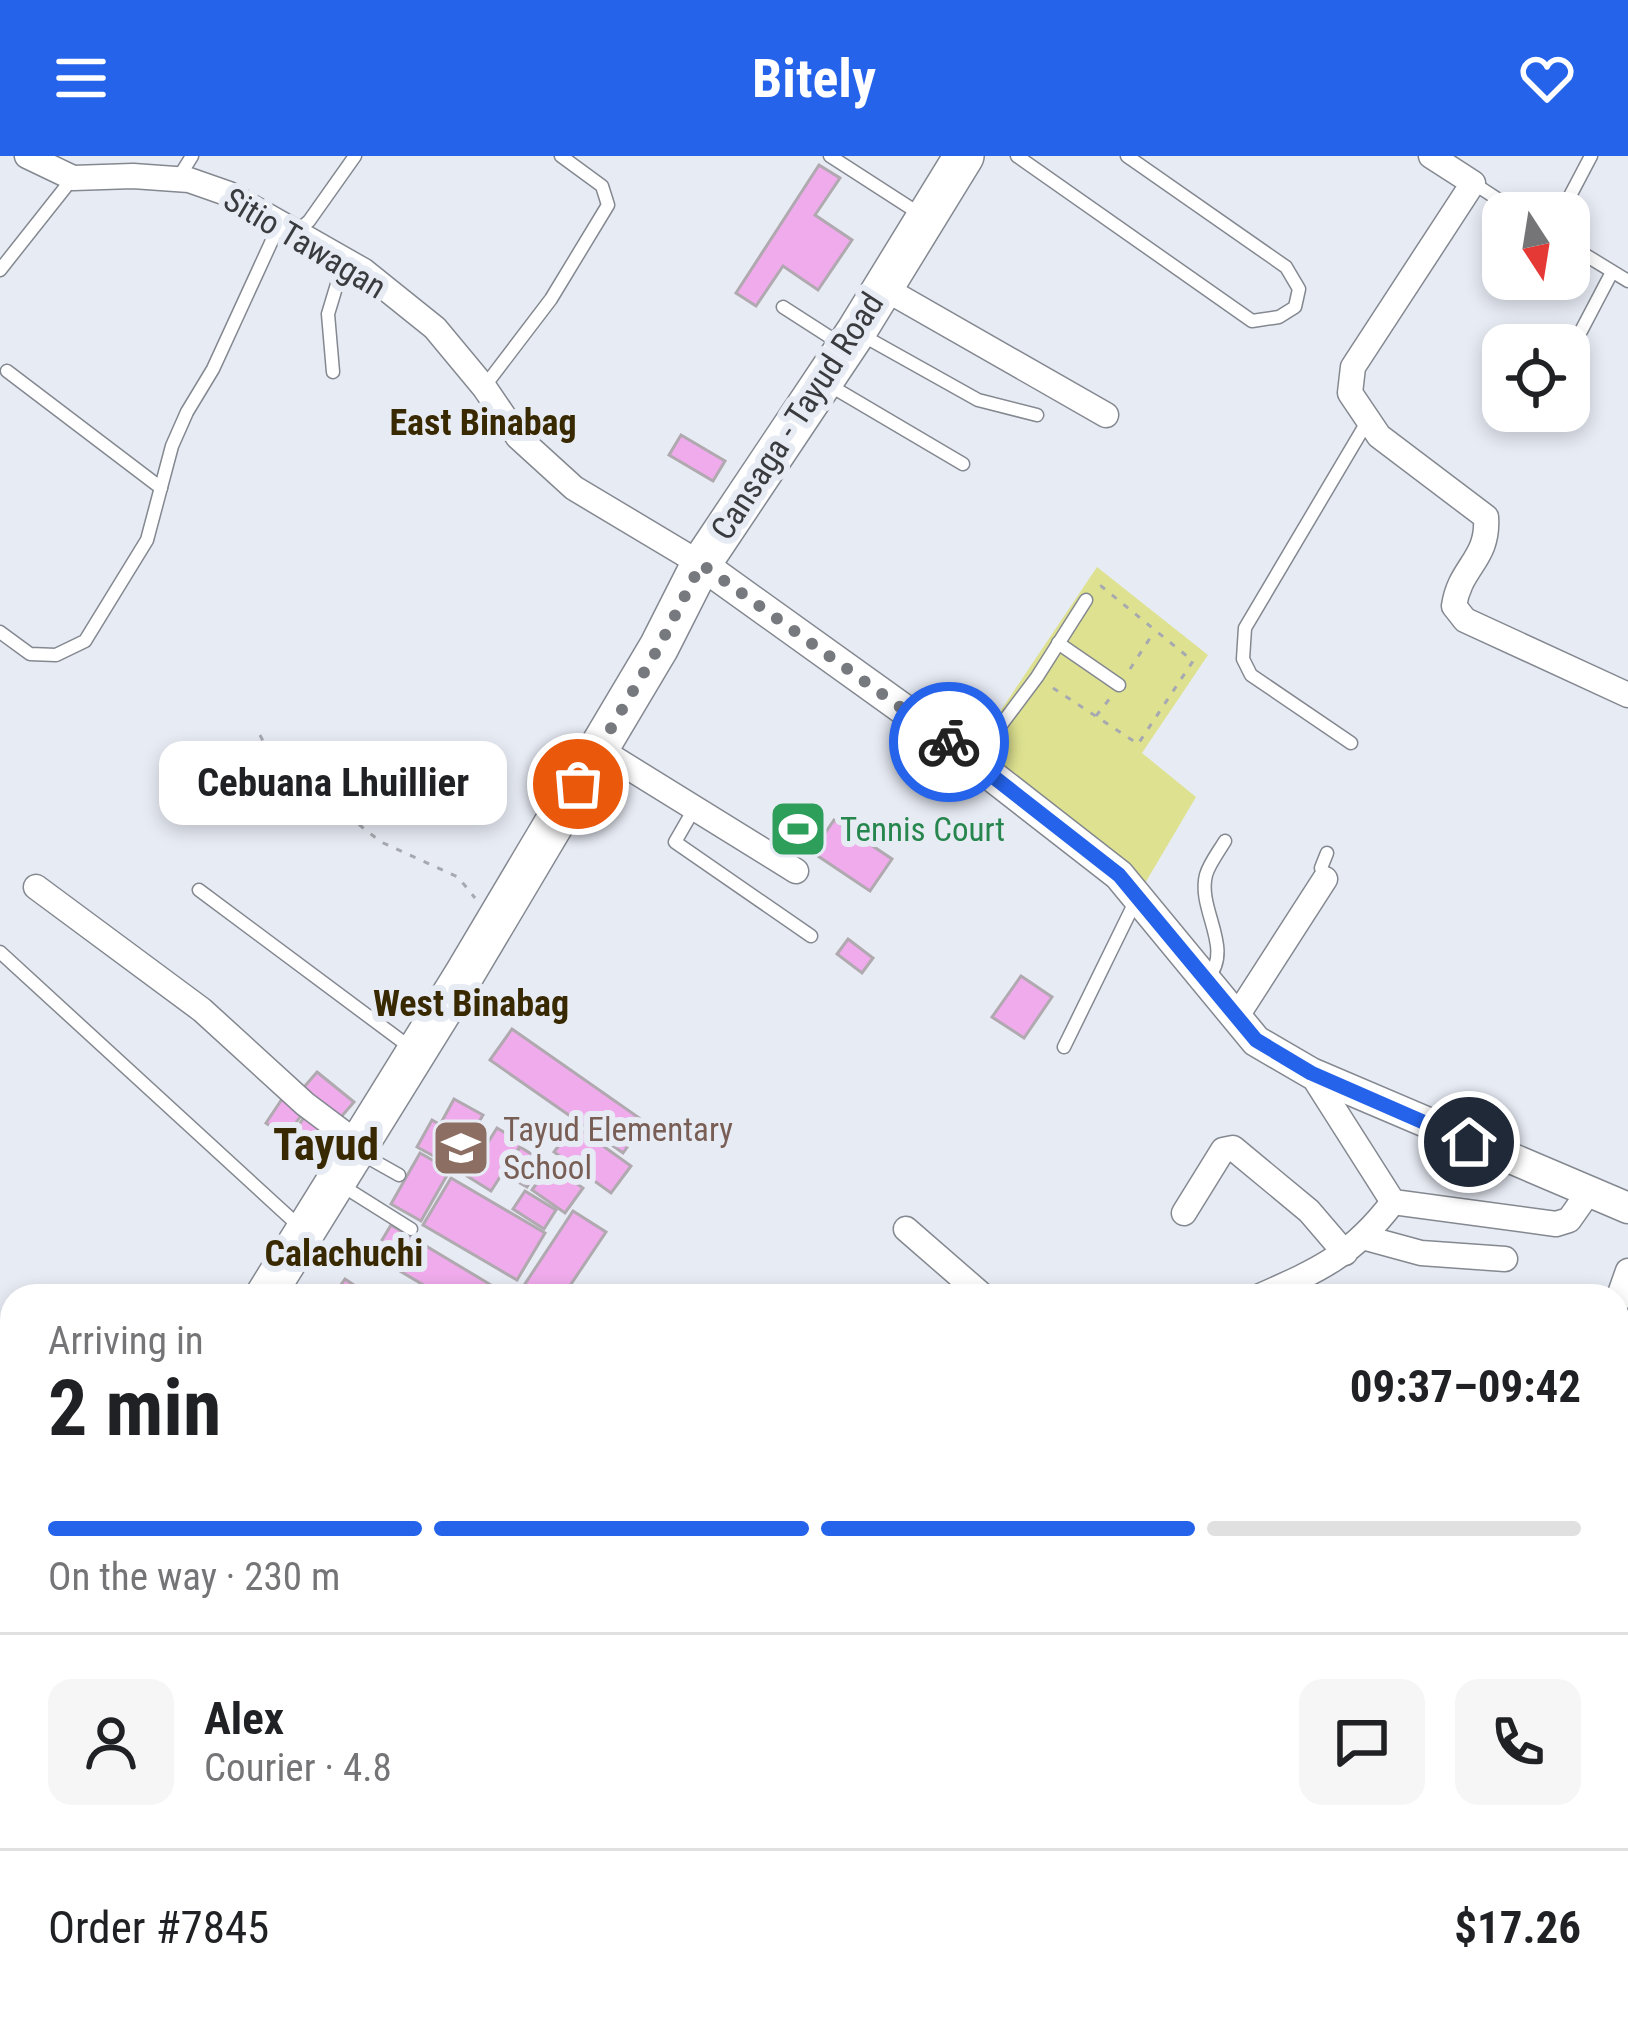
<!DOCTYPE html>
<html lang="en">
<head>
<meta charset="utf-8">
<style>
  body { margin:0; font-family:"Roboto Condensed",sans-serif; background:#f6f6f6; color:#202124; height:100vh; display:flex; flex-direction:column; font-size:45px; white-space:nowrap }
  * { box-sizing:border-box; margin:0 }
  p { font-size:39px; color:#757577 }
  .icon { flex:none; width:66px; height:66px; fill:none; stroke:currentColor; stroke-width:2; stroke-linecap:round; stroke-linejoin:round }
  .map { position:relative; flex:1; overflow:hidden }
  .details { position:absolute; left:0px; top:1128px; width:1629px; height:744px; display:flex; flex-direction:column; background:#fff; border-radius:36px 36px 0 0; box-shadow:0 6px 18px #0003 }
  .details>* { flex:none }
  .needle { width:78px; rotate:168deg }
  .controls { position:absolute; left:1482px; top:36px; display:grid; gap:24px }
  .controls a { display:grid; place-items:center; width:108px; height:108px; border-radius:24px; background:#fff; box-shadow:0 6px 18px #0003; font-size:60px }
  .pin { position:absolute; display:grid; place-items:center; width:102px; height:102px; color:#fff; margin:-51px; border:6px solid #fff; border-radius:50%; box-shadow:0 3px 12px #0007 }
  .courier { position:absolute; display:grid; place-items:center; width:120px; height:120px; margin:-60px; border:9px solid #2563eb; border-radius:50%; background:#fff; color:#222; box-shadow:0 3px 15px #0007 }
  .bubble { position:absolute; height:84px; border-radius:24px; background:#fff; box-shadow:0 6px 18px #0003; font-size:39px; font-weight:700; line-height:84px; text-align:center }
  .summary em { font-style:normal; font-weight:700 }
  .summary div { display:flex; flex-direction:column-reverse }
  .summary { display:flex; align-items:center; justify-content:space-between; height:204px; padding:0 48px }
  h1 { font-size:78px; font-weight:700; line-height:90px }
  .bar { display:grid; grid-template-columns:repeat(4,1fr); gap:18px 12px; align-content:center; height:144px; padding:0 48px }
  .bar i { height:15px; border-radius:9px; background:#e0e0e0 }
  .bar .active { background:#2563eb }
  .bar p { grid-column:span 4 }
  .line { display:flex; align-items:center; gap:30px; padding:0 48px; border-top:3px solid #e0e0e0 }
  .line div { flex:1 }
  .round { display:grid; place-items:center; flex:none; width:126px; height:126px; border-radius:24px; background:#f6f6f6 }
  header { display:flex; justify-content:space-between; align-items:center; height:156px; padding:0 48px; background:#2563eb; color:#fff; font-size:54px; font-weight:700 }
  .map>svg:first-child { display:block }
  .green { fill:#dee290 }
  .water { fill:#8dc6f7; stroke:#749cc0; stroke-width:3 }
  .building { fill:#efabeb; stroke:#b0a9af; stroke-width:3 }
  .lines { fill:none; stroke-linecap:round; stroke-linejoin:round }
  .service-casing { stroke:#848890; stroke-width:15 }
  .minor-casing { stroke:#848890; stroke-width:27 }
  .tertiary-casing { stroke:#848890; stroke-width:33 }
  .trunk-casing { stroke:#848890; stroke-width:42 }
  .path { stroke:#a6a9b0; stroke-width:3; stroke-dasharray:6 9; stroke-linecap:butt }
  .service { stroke:#fff; stroke-width:12 }
  .minor { stroke:#fff; stroke-width:24 }
  .tertiary { stroke:#fff; stroke-width:30 }
  .trunk { stroke:#fff; stroke-width:39 }
  .done { stroke:#76797e; stroke-width:12; stroke-dasharray:0 21.6 }
  .route { stroke:#2563eb; stroke-width:15 }
  .labels { text-anchor:middle; dominant-baseline:central; stroke-width:12; stroke-linejoin:round; paint-order:stroke }
  .street-label { font-size:33px; fill:#393b3e; stroke:#e7ebf4 }
  .leisure-label { font-size:33px; fill:#27864d; stroke:#e7ebf4; text-anchor:start }
  .education-label { font-size:33px; fill:#785e54; stroke:#e7ebf4; text-anchor:start }
  .neighbourhood-label { font-size:36px; font-weight:bold; fill:#392900; stroke:#e7ebf4 }
  .district-label { font-size:45px; font-weight:bold; fill:#392900; stroke:#e7ebf4 }
</style>
</head>
<body>
<header><svg class="icon" aria-label="menu" viewBox="0 0 24 24"><path d="M4 6h16M4 12h16M4 18h16"/></svg>Bitely<svg class="icon" aria-label="heart" viewBox="0 0 24 24"><path d="M12 20l-8-8c-3-5 5-10 8-4 3-6 11-1 8 4z"/></svg></header>
<div class="map">
<svg width="1628" height="1872" viewBox="0 0 1628 1872">
  <rect width="100%" height="100%" fill="#e7ebf4"/>
  <polygon class="green" points="1097,411 1208,499 1142,597 1196,641 1144,729 973,596"/>
  <polygon class="water" points="12,1737 12,1839 0,1850 0,1738"/>
  <g class="building">
    <polygon points="819,9 840,22 815,59 852,84 818,134 783,110 756,150 736,137"/>
    <polygon points="681,279 725,305 713,325 669,299"/>
    <polygon points="834,664 892,703 870,735 812,696"/>
    <polygon points="848,783 873,802 862,817 837,798"/>
    <polygon points="1021,820 1052,841 1024,882 992,861"/>
    <polygon points="512,873 645,966 623,997 490,904"/>
    <polygon points="317,916 354,946 335,968 298,938"/>
    <polygon points="286,937 307,951 286,981 266,967"/>
    <polygon points="454,943 483,959 470,981 442,965"/>
    <polygon points="307,957 329,971 318,988 296,973"/>
    <polygon points="432,964 478,990 463,1016 417,991"/>
    <polygon points="574,969 631,1010 611,1037 554,996"/>
    <polygon points="497,972 522,987 491,1035 467,1020"/>
    <polygon points="293,975 321,993 314,1004 286,986"/>
    <polygon points="520,991 543,1005 527,1031 504,1018"/>
    <polygon points="420,997 450,1014 421,1065 391,1048"/>
    <polygon points="550,1009 583,1032 565,1057 532,1034"/>
    <polygon points="451,1022 545,1077 517,1124 423,1069"/>
    <polygon points="525,1035 556,1054 544,1073 513,1053"/>
    <polygon points="573,1055 606,1076 563,1140 517,1140"/>
    <polygon points="391,1069 506,1138 505,1140 442,1140 373,1099"/>
    <polygon points="345,1123 370,1140 333,1140"/>
  </g>
  <g class="lines">
    <g class="service-casing">
      <g id="service">
        <polyline points="830,0 923,60"/>
        <polyline points="1017,0 1252,165 1279,161 1295,151 1299,133 1286,111 1127,0"/>
        <polyline points="179,21 192,0"/>
        <polyline points="1473,27 1519,57"/>
        <polyline points="1561,57 1591,0"/>
        <polyline points="295,77 309,65 355,0"/>
        <polyline points="1569,89 1628,125"/>
        <polyline points="0,114 72,23"/>
        <polyline points="783,151 839,187"/>
        <polyline points="860,178 978,244 1037,259"/>
        <polyline points="1569,198 1612,116"/>
        <polyline points="7,215 161,332"/>
        <polyline points="333,216 328,158 344,105"/>
        <polyline points="829,229 963,308"/>
        <polyline points="484,231 551,143 608,49 602,30 561,0"/>
        <polyline points="0,476 30,498 56,499 85,485 147,384 172,290 187,256 213,213 280,67"/>
        <polyline points="1058,487 1119,529"/>
        <polyline points="1351,587 1251,519 1243,503 1245,472 1367,266"/>
        <polyline points="974,605 1037,521 1086,444"/>
        <polyline points="694,653 675,686 811,780"/>
        <polyline points="1325,723 1321,712 1327,697"/>
        <polyline points="199,734 411,892"/>
        <polyline points="0,796 300,1071"/>
        <path d="M 1207,823 C 1235,793 1197,754 1206,719 C 1209,708 1219,695 1225,685"/>
        <polyline points="1064,891 1135,746"/>
        <polyline points="358,996 399,1019"/>
        <polyline points="341,1029 411,1073"/>
      </g>
    </g>
    <g class="minor-casing">
      <g id="minor">
        <polyline points="27,0 73,22 133,20 189,24 229,38 364,115 435,172 484,231 518,281 574,332 701,408"/>
        <path d="M 1431,0 L 1473,27 L 1353,211 L 1350,237 L 1379,280 L 1486,361 C 1489,404 1460,410 1454,450 L 1465,464 L 1628,539"/>
        <polyline points="882,131 1106,259"/>
        <polyline points="599,593 796,715"/>
        <polyline points="36,731 202,854 305,948 361,990"/>
        <polyline points="1235,863 1325,723"/>
        <polyline points="1311,917 1393,1046 1556,1068 1569,1064 1588,1037"/>
        <polyline points="1184,1057 1223,994 1233,992 1309,1055 1345,1097"/>
        <polyline points="906,1073 983,1140"/>
        <polyline points="1366,1082 1421,1097 1505,1103"/>
        <path d="M 1260,1140 C 1319,1114 1353,1099 1393,1046"/>
        <polyline points="1617,1146 1628,1115"/>
        <polyline points="1617,1191 1628,1196"/>
        <polyline points="1617,1271 1628,1276"/>
        <polyline points="0,1388 12,1404"/>
        <polyline points="1617,1390 1628,1376"/>
        <polyline points="188,1860 195,1872"/>
        <polyline points="314,1860 320,1872"/>
        <polyline points="433,1860 437,1872"/>
        <polyline points="767,1860 772,1872"/>
        <polyline points="1386,1860 1403,1872"/>
        <polyline points="112,1872 122,1860"/>
        <polyline points="676,1872 697,1860"/>
      </g>
    </g>
    <g class="tertiary-casing">
      <polyline id="tertiary" points="701,408 938,578 1119,719 1256,885 1311,917 1628,1052"/>
    </g>
    <g class="trunk-casing">
      <g id="trunk">
        <polyline points="265,1140 464,819 659,491 701,408 856,176 964,0"/>
        <polyline points="0,1430 12,1416"/>
      </g>
    </g>
    <g class="path">
      <polyline points="1130,513 1154,476"/>
      <polyline points="1053,532 1138,588 1193,505 1101,430 1096,435"/>
      <polyline points="1096,560 1111,541"/>
      <polyline points="260,579 269,597 381,686 458,721 475,742"/>
      <polyline points="1617,1438 1621,1432 1619,1412"/>
      <polyline points="1617,1487 1620,1500"/>
      <polyline points="1009,1860 1027,1872"/>
    </g>
    <use href="#service" class="service"/>
    <use href="#minor" class="minor"/>
    <use href="#tertiary" class="tertiary"/>
    <use href="#trunk" class="trunk"/>
  </g>
  <g class="lines">
    <polyline class="done" points="578,628 659,491 701,408 949,586"/>
    <polyline class="route" points="949,586 1119,719 1256,884 1311,917 1469,986"/>
  </g>
  <defs>
    <g id="stadium-square" transform="scale(3)"><rect x="-9" y="-9" width="18" height="18" rx="4" fill="#2e9e5b" stroke="#e7ebf4"/><path d="M0-5a6.5 5 0 1 0 0 10a6.5 5 0 1 0 0-10ZM-3.5-1.8h7v3.6h-7Z" fill="#fff"/></g>
    <g id="school-square" transform="scale(3)"><rect x="-9" y="-9" width="18" height="18" rx="4" fill="#8d6e63" stroke="#e7ebf4"/><path d="M0-5L7-2L0 1L-7-2ZM-4 1L0 2.5L4 1V4Q0 6-4 4Z" fill="#fff"/></g>
  </defs>
  <g fill-rule="evenodd">
    <use href="#stadium-square" x="798" y="673"/>
    <use href="#school-square" x="461" y="992"/>
  </g>
  <g class="labels">
    <g class="street-label">
      <text transform="translate(305 87) rotate(31)">Sitio Tawagan</text>
      <text transform="translate(797 260) rotate(-57)">Cansaga - Tayud Road</text>
    </g>
    <g class="leisure-label">
      <text x="840" y="673">Tennis Court</text>
    </g>
    <g class="education-label">
      <text x="503" y="973">Tayud Elementary<tspan x="503" dy="38">School</tspan></text>
    </g>
    <g class="neighbourhood-label">
      <text x="483" y="267">East Binabag</text>
      <text x="471" y="848">West Binabag</text>
      <text x="344" y="1098">Calachuchi</text>
    </g>
    <g class="district-label">
      <text x="326" y="988">Tayud</text>
    </g>
  </g>
</svg>
<div class="controls">
<a><svg class="needle" viewBox="-14 -14 28 28"><path d="M0-13l5 13h-10z" fill="#e53935"/><path d="M0 13l5-13h-10z" fill="#757577"/></svg></a>
<a><svg class="icon" aria-label="locate" viewBox="0 0 24 24"><circle cx="12" cy="12" r="6"/><path d="M12 2v4M12 18v4M2 12h4M18 12h4"/></svg></a>
</div>
<div class="pin" style="left:578px;top:628px;background:#ea580c"><svg class="icon" aria-label="bag" viewBox="0 0 24 24"><path d="M5 8h14l-1 12H6zM9 8a3 3 0 0 1 6 0"/></svg></div>
<div class="pin" style="left:1469px;top:986px;background:#1f2937"><svg class="icon" aria-label="home" viewBox="0 0 24 24"><path d="M3 11l9-7 9 7M6 9v11h12V9"/></svg></div>
<div class="courier" style="left:949px;top:586px"><svg class="icon" aria-label="bike" viewBox="0 0 24 24"><circle cx="6" cy="16" r="4"/><circle cx="18" cy="16" r="4"/><path d="M6 16l4-8h5l3 8M10 8l3 8H6M13 5h3"/></svg></div>
<div class="bubble" style="left:159px;top:585px;width:348px">Cebuana Lhuillier</div>
<section class="details">
<div class="summary"><div><h1>2 min</h1><p>Arriving in</p></div><em>09:37–09:42</em></div>
<div class="bar"><i class="active"></i><i class="active"></i><i class="active"></i><i></i><p>On the way · 230 m</p></div>
<div class="line" style="height:216px"><a class="round"><svg class="icon" aria-label="person" viewBox="0 0 24 24"><circle cx="12" cy="8" r="4"/><path d="M4 21q1-7 8-7t8 7"/></svg></a><div><b>Alex</b><p>Courier · 4.8</p></div><a class="round"><svg class="icon" aria-label="chat" viewBox="0 0 24 24"><path d="M4 5h16v11H9l-5 4z"/></svg></a><a class="round"><svg class="icon" aria-label="phone" viewBox="0 0 24 24"><path d="M5 4h4l2 5-3 2q2 4 5 5l2-3 5 2v4C11 20 4 13 5 4z"/></svg></a></div>
<div class="line" style="height:156px"><div>Order #7845</div><b>$17.26</b></div>
</section>
</div>
</body>
</html>
